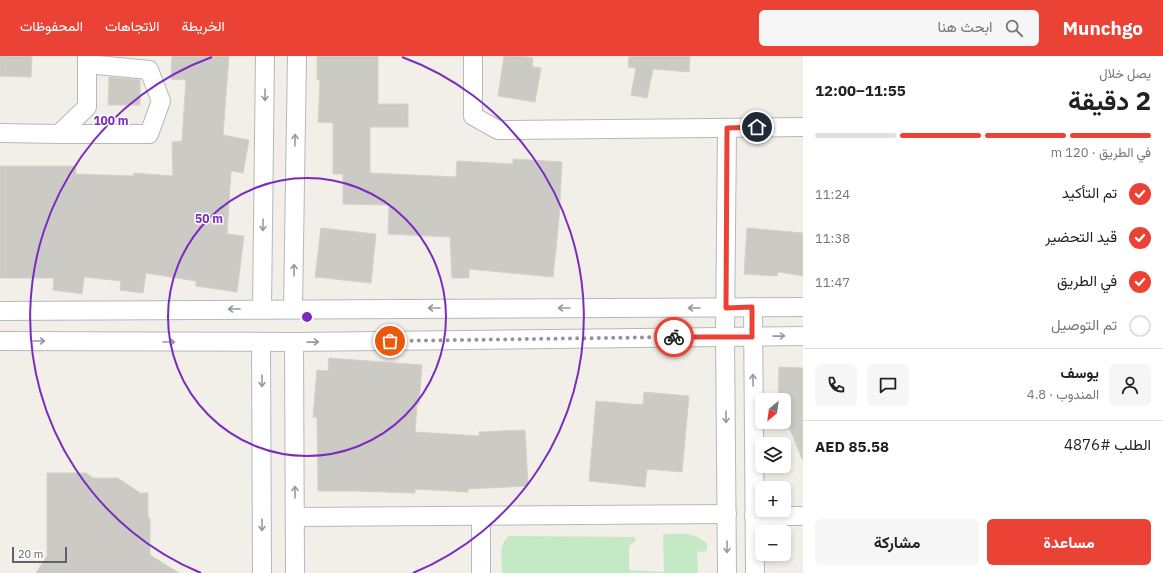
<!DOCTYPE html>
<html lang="ar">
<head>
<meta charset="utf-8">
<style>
  body { margin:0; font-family:"IBM Plex Sans",Vazirmatn,sans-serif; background:#f6f6f6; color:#222; direction:rtl; height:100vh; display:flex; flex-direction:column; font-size:15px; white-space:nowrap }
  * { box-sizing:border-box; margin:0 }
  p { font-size:13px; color:#767676 }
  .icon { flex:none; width:22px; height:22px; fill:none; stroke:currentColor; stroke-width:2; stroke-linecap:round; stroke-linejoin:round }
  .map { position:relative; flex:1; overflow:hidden; direction:ltr }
  .drawer { display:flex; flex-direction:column; background:#fff; width:360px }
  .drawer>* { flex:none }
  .needle { width:26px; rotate:209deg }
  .controls { position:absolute; left:755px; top:337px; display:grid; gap:8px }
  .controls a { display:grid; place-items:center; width:36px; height:36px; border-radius:6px; background:#fff; box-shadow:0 2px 6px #0003; font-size:20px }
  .scale { position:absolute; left:12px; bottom:10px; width:55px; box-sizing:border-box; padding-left:4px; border:2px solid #5f6368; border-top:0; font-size:11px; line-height:14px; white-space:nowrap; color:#5f6368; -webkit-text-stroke:3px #fff; paint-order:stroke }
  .pin { position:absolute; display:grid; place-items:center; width:34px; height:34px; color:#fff; margin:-17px; border:2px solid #fff; border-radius:50%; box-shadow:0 1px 4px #0007 }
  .courier { position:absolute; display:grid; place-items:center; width:40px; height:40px; margin:-20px; border:3px solid #ea4335; border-radius:50%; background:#fff; color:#222; box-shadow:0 1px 5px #0007 }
  .head em { font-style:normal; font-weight:700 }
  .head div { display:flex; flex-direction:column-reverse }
  .head { display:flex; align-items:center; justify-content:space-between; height:68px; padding:0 12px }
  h1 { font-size:26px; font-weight:700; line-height:30px }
  .bar { display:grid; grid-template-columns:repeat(4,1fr); gap:6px 4px; align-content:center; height:48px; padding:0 12px }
  .bar i { height:5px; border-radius:3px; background:#e0e0e0 }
  .bar .current { background:#ea4335 }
  .bar p { grid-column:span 4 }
  .line { display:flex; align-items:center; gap:10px; padding:0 12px; border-top:1px solid #e0e0e0 }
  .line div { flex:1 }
  .round { display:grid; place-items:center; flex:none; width:42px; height:42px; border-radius:6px; background:#f6f6f6 }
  ol { padding:0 12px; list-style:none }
  li { display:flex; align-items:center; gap:12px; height:44px }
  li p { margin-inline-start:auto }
  li .icon { padding:4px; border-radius:50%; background:#ea4335; color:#fff; stroke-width:4 }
  li:last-child { color:#767676 }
  li i { width:22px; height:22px; border:2px solid #e0e0e0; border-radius:50% }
  .button { display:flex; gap:8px; margin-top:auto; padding:8px 12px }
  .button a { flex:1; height:46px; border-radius:6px; background:#ea4335; color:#fff; font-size:16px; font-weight:700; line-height:46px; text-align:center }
  .button a+a { background:#f6f6f6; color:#222 }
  header { display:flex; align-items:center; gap:24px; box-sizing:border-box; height:56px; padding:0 20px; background:#ea4335; color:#fff }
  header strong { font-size:19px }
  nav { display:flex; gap:22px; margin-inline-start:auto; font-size:14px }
  .search { width:280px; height:36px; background:#f6f6f6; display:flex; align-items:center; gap:10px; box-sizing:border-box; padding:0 14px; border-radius:6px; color:#767676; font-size:15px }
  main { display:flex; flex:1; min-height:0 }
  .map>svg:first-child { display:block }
  .green { fill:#c5e8c5 }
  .building { fill:#cccac5; stroke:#d6d1c6 }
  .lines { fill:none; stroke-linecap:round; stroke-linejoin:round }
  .street-casing { stroke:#b5b8bc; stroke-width:20 }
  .street { stroke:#fff; stroke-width:18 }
  .oneway { stroke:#979a9d }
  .done { stroke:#929495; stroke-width:4; stroke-dasharray:0 7.2 }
  .route { stroke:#ea4335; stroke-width:5 }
  .ring { fill:none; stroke:#7b2cbf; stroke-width:2 }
  .centre { fill:#7b2cbf; stroke:#fff; stroke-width:2 }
  .ring-label { font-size:12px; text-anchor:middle; font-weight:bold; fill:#7b2cbf; stroke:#fff; stroke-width:3; stroke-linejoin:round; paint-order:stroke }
</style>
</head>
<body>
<header>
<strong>Munchgo</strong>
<div class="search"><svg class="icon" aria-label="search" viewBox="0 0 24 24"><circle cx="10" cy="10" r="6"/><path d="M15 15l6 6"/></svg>ابحث هنا</div>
<nav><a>الخريطة</a><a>الاتجاهات</a><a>المحفوظات</a></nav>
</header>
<main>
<section class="drawer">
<div class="head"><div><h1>2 دقيقة</h1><p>يصل خلال</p></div><em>11:55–12:00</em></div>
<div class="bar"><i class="current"></i><i class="current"></i><i class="current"></i><i></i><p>في الطريق · 120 m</p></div>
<ol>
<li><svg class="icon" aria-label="check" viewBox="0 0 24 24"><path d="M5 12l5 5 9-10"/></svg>تم التأكيد<p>11:24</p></li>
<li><svg class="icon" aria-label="check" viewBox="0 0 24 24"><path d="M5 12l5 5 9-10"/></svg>قيد التحضير<p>11:38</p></li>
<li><svg class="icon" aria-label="check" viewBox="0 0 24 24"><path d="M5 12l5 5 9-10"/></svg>في الطريق<p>11:47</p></li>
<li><i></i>تم التوصيل</li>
</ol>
<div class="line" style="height:72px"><a class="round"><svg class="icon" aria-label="person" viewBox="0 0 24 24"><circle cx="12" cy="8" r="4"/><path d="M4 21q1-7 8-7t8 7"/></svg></a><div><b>يوسف</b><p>المندوب · 4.8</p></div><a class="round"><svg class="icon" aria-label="chat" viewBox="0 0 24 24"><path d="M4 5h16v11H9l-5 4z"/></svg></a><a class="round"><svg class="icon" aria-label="phone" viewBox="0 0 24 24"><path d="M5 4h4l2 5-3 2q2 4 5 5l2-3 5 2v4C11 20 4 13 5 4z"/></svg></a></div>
<div class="line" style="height:52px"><div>الطلب #4876</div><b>AED 85.58</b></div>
<div class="button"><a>مساعدة</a><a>مشاركة</a></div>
</section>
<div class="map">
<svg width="803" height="517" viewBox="0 0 803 517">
  <rect width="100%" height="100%" fill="#f1efe8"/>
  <path class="green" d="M 663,478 C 679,478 695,475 707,488 L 707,495 L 697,496 L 698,517 L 502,517 C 502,504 498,489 509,480 L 636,481 L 635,485 L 629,490 L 629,514 L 664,516 Z"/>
  <g class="building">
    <polygon points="0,0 32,0 31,21 0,20"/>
    <polygon points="172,0 229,0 223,79 249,84 243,117 231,115 227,178 244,180 237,236 196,230 196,225 146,217 143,237 120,234 121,225 84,221 82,238 53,234 54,222 0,222 0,110 76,110 76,118 134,120 134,117 173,120 172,86 182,85 186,24 171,23"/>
    <polygon points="317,0 378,0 378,48 408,48 408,71 370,71 370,117 456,121 457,105 513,108 513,103 562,106 559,163 553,221 469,213 469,222 452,222 450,181 388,178 389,149 343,148 343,118 333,118 333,67 318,66 320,24 317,24"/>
    <polygon points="504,0 522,0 533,2 532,11 541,12 535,46 498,40"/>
    <polygon points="629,0 690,0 689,16 653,13 647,42 631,39 636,12 628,11"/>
    <polygon points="109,21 140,24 140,49 108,49"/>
    <polygon points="321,172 376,178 371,227 315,221"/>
    <polygon points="747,172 803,177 803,220 778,216 777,220 744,218"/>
    <polygon points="329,302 422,309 419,348 417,348 415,376 479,380 479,376 525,374 528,430 468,433 468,436 415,433 415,437 354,435 318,435 317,361 313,361 317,314 328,315"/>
    <polygon points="779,311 803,312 803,403 802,403 790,373 784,373 781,366 784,366 784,344 778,344"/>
    <polygon points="644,336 689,340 682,416 647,413 645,431 589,425 596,345 643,349"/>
    <polygon points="47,417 86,417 93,422 118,422 140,437 148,437 148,461 150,463 150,499 179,517 36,517 47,500"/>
  </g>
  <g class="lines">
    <g class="street-casing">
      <g id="street">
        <polyline points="473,0 473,60 498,74 803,71"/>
        <polyline points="727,72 725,280 727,517"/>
        <polyline points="0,77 59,78 87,51 87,0"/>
        <polyline points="59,78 149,78 161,45 149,14 87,8"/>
        <polyline points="753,251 755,517"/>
        <polyline points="262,253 265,0"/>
        <polyline points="293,253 297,0"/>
        <polyline points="0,255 803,251"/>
        <polyline points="0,285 294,286 803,280"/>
        <polyline points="261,286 262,517"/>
        <polyline points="294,286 295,517"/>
        <polyline points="481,460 481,517"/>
        <polyline points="754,460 803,460"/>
        <polyline points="295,461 727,458"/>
      </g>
    </g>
    <use href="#street" class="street"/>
  </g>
  <defs><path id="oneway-shaft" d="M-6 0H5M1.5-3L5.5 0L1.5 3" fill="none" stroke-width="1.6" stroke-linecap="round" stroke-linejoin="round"/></defs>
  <g class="oneway">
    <use href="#oneway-shaft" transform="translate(265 39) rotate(91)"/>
    <use href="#oneway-shaft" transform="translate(295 84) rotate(-89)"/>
    <use href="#oneway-shaft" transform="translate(263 169) rotate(91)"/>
    <use href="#oneway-shaft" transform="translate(294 214) rotate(-89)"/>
    <use href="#oneway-shaft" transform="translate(434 252) rotate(180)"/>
    <use href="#oneway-shaft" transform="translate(564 252) rotate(180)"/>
    <use href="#oneway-shaft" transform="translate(694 252) rotate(180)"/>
    <use href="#oneway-shaft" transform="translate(234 253) rotate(180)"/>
    <use href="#oneway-shaft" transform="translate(779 280) rotate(-1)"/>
    <use href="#oneway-shaft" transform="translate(39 285)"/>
    <use href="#oneway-shaft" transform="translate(169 286)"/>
    <use href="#oneway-shaft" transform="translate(313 286) rotate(-1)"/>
    <use href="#oneway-shaft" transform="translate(753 324) rotate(-91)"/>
    <use href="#oneway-shaft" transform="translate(262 325) rotate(90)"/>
    <use href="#oneway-shaft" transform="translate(726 361) rotate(90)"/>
    <use href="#oneway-shaft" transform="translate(295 436) rotate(-90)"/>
    <use href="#oneway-shaft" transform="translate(262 469) rotate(90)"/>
    <use href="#oneway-shaft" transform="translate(727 491) rotate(90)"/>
  </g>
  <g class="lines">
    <polyline class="done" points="390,285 674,281"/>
    <polyline class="route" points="674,281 752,281 752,251 726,252 727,72 757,71"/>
  </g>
  <g class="ring">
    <circle cx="307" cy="261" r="139"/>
    <path d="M201 517A277 277 0 0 1 212 1M402 1A277 277 0 0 1 413 517"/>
  </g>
  <circle cx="307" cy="261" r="6" class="centre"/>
  <g class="ring-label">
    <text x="111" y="69">100 m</text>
    <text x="209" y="167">50 m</text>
  </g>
</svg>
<div class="controls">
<a><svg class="needle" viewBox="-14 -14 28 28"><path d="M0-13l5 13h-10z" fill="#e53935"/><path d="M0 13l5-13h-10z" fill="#767676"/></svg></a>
<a><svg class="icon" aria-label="layers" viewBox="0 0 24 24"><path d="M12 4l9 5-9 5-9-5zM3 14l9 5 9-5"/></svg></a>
<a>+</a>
<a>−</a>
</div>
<div class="scale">20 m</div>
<div class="pin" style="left:390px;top:285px;background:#ea580c"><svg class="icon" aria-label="bag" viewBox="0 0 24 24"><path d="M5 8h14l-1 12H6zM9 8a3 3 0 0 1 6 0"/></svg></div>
<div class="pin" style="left:757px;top:71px;background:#1f2937"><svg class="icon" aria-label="home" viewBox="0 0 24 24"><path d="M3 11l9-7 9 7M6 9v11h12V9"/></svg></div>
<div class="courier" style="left:674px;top:281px"><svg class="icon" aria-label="bike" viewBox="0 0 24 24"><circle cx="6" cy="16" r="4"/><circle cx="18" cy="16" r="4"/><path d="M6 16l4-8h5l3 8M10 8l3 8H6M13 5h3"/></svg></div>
</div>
</main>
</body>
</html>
